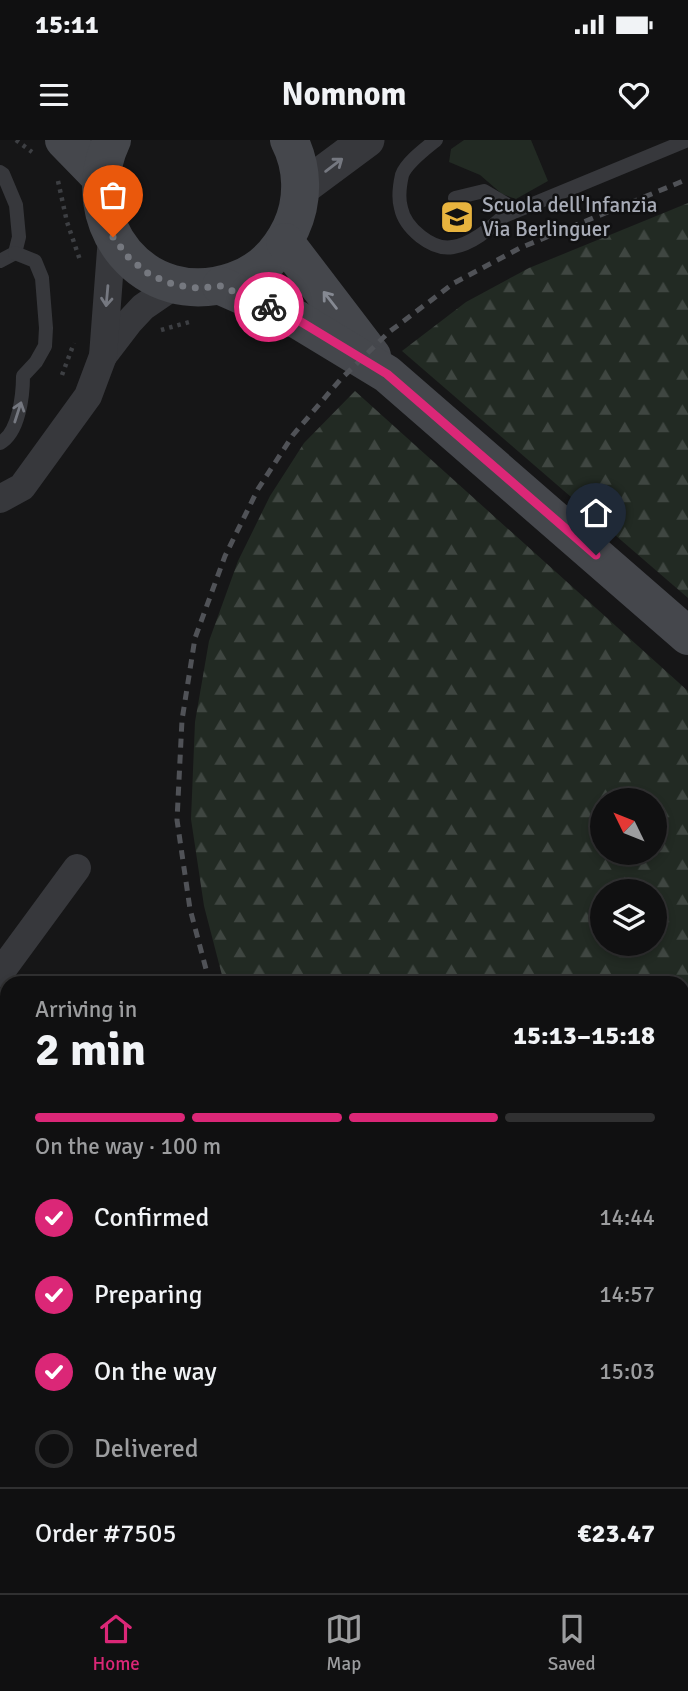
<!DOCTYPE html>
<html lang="en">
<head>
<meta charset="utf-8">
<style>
  body { margin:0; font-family:Signika,sans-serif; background:#19191a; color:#f1f3f6; height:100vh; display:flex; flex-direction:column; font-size:26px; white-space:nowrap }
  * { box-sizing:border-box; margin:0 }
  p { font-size:23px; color:#9c9d9f }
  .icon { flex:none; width:38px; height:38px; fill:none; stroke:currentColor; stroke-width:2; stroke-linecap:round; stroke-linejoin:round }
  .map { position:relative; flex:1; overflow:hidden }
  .details { position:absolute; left:0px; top:836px; width:690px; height:618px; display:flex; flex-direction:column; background:#101011; border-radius:21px 21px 0 0; box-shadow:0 4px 10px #0003,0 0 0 2px #303031 }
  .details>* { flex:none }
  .needle { width:46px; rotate:313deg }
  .tools { position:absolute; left:590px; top:648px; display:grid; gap:14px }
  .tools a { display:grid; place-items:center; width:77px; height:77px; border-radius:50%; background:#101011; box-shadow:0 4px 10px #0003,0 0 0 2px #303031; font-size:35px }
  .pin { position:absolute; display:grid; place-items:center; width:60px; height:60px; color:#fff; margin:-72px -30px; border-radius:50% 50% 50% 0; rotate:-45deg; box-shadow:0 0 7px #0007 }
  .pin .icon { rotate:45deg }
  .courier { position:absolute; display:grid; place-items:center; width:70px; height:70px; margin:-35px; border:5px solid #db2777; border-radius:50%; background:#fff; color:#222; box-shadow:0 2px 9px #0007 }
  .overview em { font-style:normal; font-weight:700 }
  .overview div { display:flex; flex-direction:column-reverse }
  .overview { display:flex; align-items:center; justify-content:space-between; height:119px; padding:0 35px }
  h1 { font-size:46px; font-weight:700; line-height:52px }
  .bar { display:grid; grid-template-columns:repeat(4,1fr); gap:10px 7px; align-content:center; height:84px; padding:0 35px }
  .bar i { height:9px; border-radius:5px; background:#303031 }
  .bar .active { background:#db2777 }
  .bar p { grid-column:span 4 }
  .line { display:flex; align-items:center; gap:18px; padding:0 35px; border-top:2px solid #303031 }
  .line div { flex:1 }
  ol { padding:0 35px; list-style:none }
  li { display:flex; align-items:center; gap:21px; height:77px }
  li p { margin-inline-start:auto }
  li .icon { padding:7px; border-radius:50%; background:#db2777; color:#fff; stroke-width:4 }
  li:last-child { color:#9c9d9f }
  li i { width:38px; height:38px; border:4px solid #303031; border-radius:50% }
  .status { display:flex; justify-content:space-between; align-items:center; height:49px; padding:0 35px; background:#101011; direction:ltr }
  .status svg { height:19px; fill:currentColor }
  header { display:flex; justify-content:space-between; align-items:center; height:91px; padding:0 35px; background:#101011; font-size:32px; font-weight:700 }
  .menu { display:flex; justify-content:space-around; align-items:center; height:98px; border-top:2px solid #303031; background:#101011; font-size:19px; color:#9c9d9f }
  .menu a { display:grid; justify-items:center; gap:4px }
  .menu .active { color:#db2777 }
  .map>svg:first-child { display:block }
  .grass { fill:#222a23 }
  .forest { fill:url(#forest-firs); fill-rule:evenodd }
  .park { fill:url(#park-tufts) }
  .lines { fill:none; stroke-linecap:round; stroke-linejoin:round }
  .path { stroke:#3d3f43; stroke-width:4.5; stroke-dasharray:3.5 5; stroke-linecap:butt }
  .service { stroke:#37383c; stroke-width:14 }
  .minor { stroke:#37383c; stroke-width:28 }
  .tertiary { stroke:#37383c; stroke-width:35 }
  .secondary { stroke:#45474c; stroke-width:38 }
  .rail { stroke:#505257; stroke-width:5; stroke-dasharray:9 7; stroke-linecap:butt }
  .oneway { stroke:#757880 }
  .oneway2 { stroke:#858992 }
  .done { stroke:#75787f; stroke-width:7; stroke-dasharray:0 12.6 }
  .route { stroke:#db2777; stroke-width:9 }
  .labels { text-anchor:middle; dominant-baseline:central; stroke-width:5; stroke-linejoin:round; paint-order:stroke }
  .poi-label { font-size:21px; fill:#a8acb7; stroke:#111112; text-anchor:start }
</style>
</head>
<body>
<div class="status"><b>15:11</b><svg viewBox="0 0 49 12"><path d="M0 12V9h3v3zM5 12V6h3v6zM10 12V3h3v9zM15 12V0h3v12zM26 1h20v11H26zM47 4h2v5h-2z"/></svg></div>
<header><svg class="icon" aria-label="menu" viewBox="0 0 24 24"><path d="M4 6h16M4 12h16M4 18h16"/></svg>Nomnom<svg class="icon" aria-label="heart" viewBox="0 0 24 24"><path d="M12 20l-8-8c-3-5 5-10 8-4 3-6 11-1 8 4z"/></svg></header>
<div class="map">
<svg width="688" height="1453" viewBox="0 0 688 1453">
  <defs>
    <pattern id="forest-firs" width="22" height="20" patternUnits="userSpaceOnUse" patternTransform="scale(1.75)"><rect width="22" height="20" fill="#222a23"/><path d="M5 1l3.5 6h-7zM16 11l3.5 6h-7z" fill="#3f4641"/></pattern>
    <pattern id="park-tufts" width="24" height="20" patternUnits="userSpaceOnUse" patternTransform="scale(1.75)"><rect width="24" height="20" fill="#222a23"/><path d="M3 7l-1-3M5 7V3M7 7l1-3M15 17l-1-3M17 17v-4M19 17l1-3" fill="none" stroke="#3f4641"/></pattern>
  </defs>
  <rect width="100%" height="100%" fill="#161617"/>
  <polygon class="grass" points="464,0 531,0 548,41 516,59 502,54 480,35 449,22 451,9"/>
  <g class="forest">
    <polygon points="688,63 688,458 402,211 466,162 529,128"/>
    <path d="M 355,251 L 688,551 L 688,1118 L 683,1121 L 682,844 L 224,843 L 204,766 L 191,679 L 195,582 L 209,501 L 238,421 L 270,356 L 304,303 ZM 602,660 L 654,660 L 654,712 L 602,712 ZM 602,751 L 654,751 L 654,803 L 602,803 Z"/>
  </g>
  <g class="park">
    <polygon points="7,1207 7,1302 0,1300 0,1211"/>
    <polygon points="228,1447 414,1447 410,1453 227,1453"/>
  </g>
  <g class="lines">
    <g class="path">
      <polyline points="16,0 32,12"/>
      <polyline points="58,41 67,82 80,120"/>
      <polyline points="161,190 193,181"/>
      <polyline points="62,235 74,203"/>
    </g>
    <g class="service">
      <path d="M 436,0 C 426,8 406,23 402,35 C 400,44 398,58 401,68 C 405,88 432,111 453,107 C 472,104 489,89 504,76 L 506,64 L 484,51 L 455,58"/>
      <polyline points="0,32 3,34 16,65 19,97 15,113 0,121"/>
      <polyline points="504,76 688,0"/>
      <path d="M 0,303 C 19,293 23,255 23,236 L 36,222 L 45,206 L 46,188 L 42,138 L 35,121 L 15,113"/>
      <polyline points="565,1453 569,1447"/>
    </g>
    <g class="minor">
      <polyline points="103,216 129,182 143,167 175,145"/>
      <polyline points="0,359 22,347 88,256 103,216 112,97"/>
      <polyline points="0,833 77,728"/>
    </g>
    <g class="tertiary">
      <polyline points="301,49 367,0"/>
      <polyline points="0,942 7,947"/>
    </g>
    <g class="secondary">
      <polyline points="64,0 100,37"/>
      <path d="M 112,0 C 73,83 145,172 234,141 C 261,132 279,113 291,88 C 304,60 303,27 289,0"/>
      <polyline points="285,102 372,216"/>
      <polyline points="221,146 298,180 387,234 688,496"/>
      <polyline points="0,1142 7,1137"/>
      <polyline points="682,1439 688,1443"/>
    </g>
    <g class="rail">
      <polyline points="210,844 190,769 177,680 182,580 195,498 225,416 258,349 293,295 340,240 389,192 454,143 520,108 688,39"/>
      <polyline points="682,1257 688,1260"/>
    </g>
  </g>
  <defs><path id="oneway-shaft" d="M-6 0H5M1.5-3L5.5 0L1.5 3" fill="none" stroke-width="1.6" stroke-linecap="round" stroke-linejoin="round" transform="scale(1.75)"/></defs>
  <g class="oneway">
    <use href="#oneway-shaft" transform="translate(334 25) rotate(-37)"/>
    <use href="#oneway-shaft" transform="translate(107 156) rotate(95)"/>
    <use href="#oneway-shaft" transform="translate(18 272) rotate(-72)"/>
  </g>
  <use class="oneway2" href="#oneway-shaft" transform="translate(330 160) rotate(-128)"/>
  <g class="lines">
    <polyline class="done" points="113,97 129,118 150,135 175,145 198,148 221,146 269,167"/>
    <polyline class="route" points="269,167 298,180 387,234 596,415"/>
  </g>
  <defs>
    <g id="school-square" transform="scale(1.75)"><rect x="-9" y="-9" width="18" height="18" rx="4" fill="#e7b33e" stroke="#111112"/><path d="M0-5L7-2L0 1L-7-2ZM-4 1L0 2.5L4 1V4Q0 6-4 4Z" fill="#111"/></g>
  </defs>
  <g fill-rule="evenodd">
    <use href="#school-square" x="457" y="77"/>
  </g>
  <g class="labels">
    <g class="poi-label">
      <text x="482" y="65">Scuola dell'Infanzia<tspan x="482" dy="24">Via Berlinguer</tspan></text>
    </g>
  </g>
</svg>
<div class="tools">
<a><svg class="needle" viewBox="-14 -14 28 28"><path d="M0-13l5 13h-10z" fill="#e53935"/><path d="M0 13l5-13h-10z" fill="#9c9d9f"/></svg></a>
<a><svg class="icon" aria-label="layers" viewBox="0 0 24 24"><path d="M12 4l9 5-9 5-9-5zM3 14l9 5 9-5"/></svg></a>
</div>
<div class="pin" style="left:113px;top:97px;background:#ea580c"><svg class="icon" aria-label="bag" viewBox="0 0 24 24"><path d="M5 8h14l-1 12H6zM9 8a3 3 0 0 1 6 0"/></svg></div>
<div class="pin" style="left:596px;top:415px;background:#1f2937"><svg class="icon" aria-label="home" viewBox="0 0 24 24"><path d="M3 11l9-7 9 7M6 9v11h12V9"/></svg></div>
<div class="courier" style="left:269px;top:167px"><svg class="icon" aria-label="bike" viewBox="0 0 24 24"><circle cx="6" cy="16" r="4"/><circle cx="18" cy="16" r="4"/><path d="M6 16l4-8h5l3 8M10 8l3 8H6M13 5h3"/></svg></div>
<section class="details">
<div class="overview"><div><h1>2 min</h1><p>Arriving in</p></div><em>15:13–15:18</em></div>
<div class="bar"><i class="active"></i><i class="active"></i><i class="active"></i><i></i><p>On the way · 100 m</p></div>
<ol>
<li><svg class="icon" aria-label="check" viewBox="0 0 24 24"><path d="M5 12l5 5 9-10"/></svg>Confirmed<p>14:44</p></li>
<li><svg class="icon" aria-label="check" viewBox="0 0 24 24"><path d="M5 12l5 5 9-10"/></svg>Preparing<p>14:57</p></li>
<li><svg class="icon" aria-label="check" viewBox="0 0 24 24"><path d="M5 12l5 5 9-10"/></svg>On the way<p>15:03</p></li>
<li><i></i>Delivered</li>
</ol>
<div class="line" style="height:91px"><div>Order #7505</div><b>€23.47</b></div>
</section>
</div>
<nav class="menu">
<a class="active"><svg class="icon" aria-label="home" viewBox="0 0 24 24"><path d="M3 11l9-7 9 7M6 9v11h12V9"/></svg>Home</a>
<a><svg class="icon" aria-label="map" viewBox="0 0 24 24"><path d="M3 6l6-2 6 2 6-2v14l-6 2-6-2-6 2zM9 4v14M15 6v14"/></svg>Map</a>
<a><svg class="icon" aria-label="saved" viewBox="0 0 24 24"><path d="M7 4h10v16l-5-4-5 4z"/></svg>Saved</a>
</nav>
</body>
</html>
